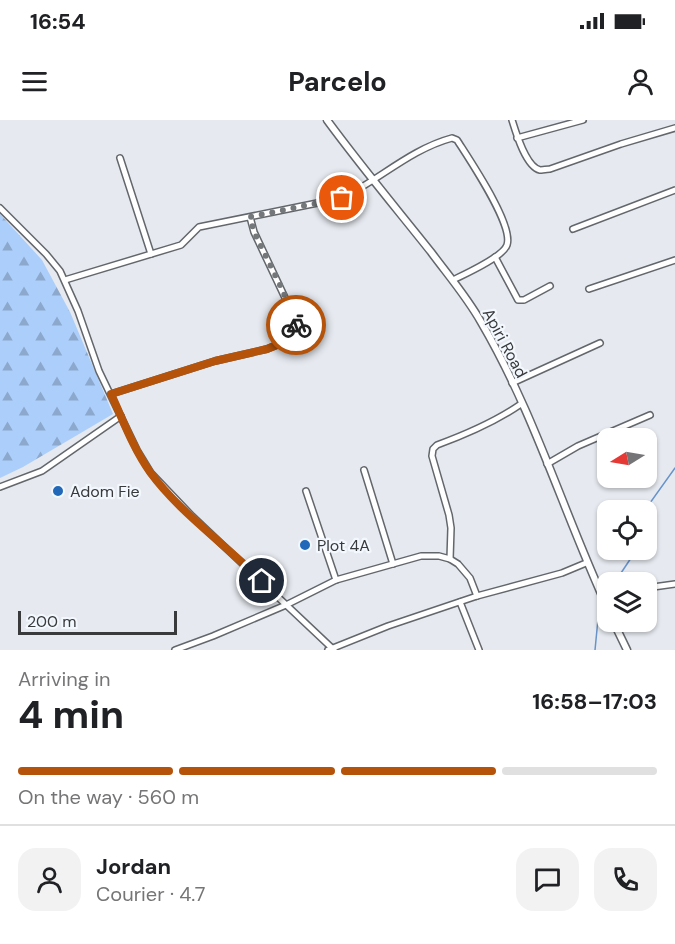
<!DOCTYPE html>
<html lang="en">
<head>
<meta charset="utf-8">
<style>
  body { margin:0; font-family:"DM Sans",sans-serif; background:#f2f2f2; color:#202124; height:100vh; display:flex; flex-direction:column; font-size:22px; white-space:nowrap }
  * { box-sizing:border-box; margin:0 }
  p { font-size:20px; color:#757577 }
  .icon { flex:none; width:33px; height:33px; fill:none; stroke:currentColor; stroke-width:2; stroke-linecap:round; stroke-linejoin:round }
  .map { position:relative; height:530px; overflow:hidden }
  .sheet { display:flex; flex-direction:column; background:#fff; flex:1 }
  .sheet>* { flex:none }
  .needle { width:39px; rotate:259deg }
  .fabs { position:absolute; left:597px; top:308px; display:grid; gap:12px }
  .fabs a { display:grid; place-items:center; width:60px; height:60px; border-radius:12px; background:#fff; box-shadow:0 2px 4px #0004; font-size:30px }
  .scale { position:absolute; left:18px; bottom:15px; width:159px; box-sizing:border-box; padding-left:6px; border:3px solid #383a3c; border-top:0; font-size:16px; line-height:21px; white-space:nowrap; color:#383a3c; -webkit-text-stroke:4px #f3f8fe; paint-order:stroke }
  .pin { position:absolute; display:grid; place-items:center; width:51px; height:51px; color:#fff; margin:-26px; border:3px solid #fff; border-radius:50%; box-shadow:0 2px 6px #0007 }
  .courier { position:absolute; display:grid; place-items:center; width:60px; height:60px; margin:-30px; border:4px solid #b45309; border-radius:50%; background:#fff; color:#222; box-shadow:0 2px 8px #0007 }
  .overview em { font-style:normal; font-weight:700 }
  .overview div { display:flex; flex-direction:column-reverse }
  .overview { display:flex; align-items:center; justify-content:space-between; height:102px; padding:0 18px }
  h1 { font-size:39px; font-weight:700; line-height:45px }
  .bar { display:grid; grid-template-columns:repeat(4,1fr); gap:9px 6px; align-content:center; height:72px; padding:0 18px }
  .bar i { height:8px; border-radius:4px; background:#e0e0e0 }
  .bar .active { background:#b45309 }
  .bar p { grid-column:span 4 }
  .line { display:flex; align-items:center; gap:15px; padding:0 18px; border-top:2px solid #e0e0e0 }
  .line div { flex:1 }
  .round { display:grid; place-items:center; flex:none; width:63px; height:63px; border-radius:18px; background:#f2f2f2 }
  .status { display:flex; justify-content:space-between; align-items:center; height:42px; padding:0 30px; background:#fff; direction:ltr }
  .status svg { height:16px; fill:currentColor }
  header { display:flex; justify-content:space-between; align-items:center; height:78px; padding:0 18px; background:#fff; font-size:27px; font-weight:700 }
  .map>svg:first-child { display:block }
  .forest { fill:url(#forest-firs) }
  .lines { fill:none; stroke-linecap:round; stroke-linejoin:round }
  .stream { stroke:#6793ca; stroke-width:1.5 }
  .minor-casing { stroke:#63676c; stroke-width:8 }
  .tertiary-casing { stroke:#63676c; stroke-width:9 }
  .minor { stroke:#fff; stroke-width:5 }
  .tertiary { stroke:#fff; stroke-width:6 }
  .done { stroke:#75787b; stroke-width:6; stroke-dasharray:0 10.8 }
  .route { stroke:#b45309; stroke-width:8 }
  .poi-dot { fill:#2168b8; stroke:#f3f8fe; stroke-width:2 }
  .labels { text-anchor:middle; dominant-baseline:central; stroke-width:4.5; stroke-linejoin:round; paint-order:stroke }
  .street-label { font-size:16px; fill:#383a3c; stroke:#f3f8fe }
  .poi-label { font-size:16px; fill:#383a3c; stroke:#f3f8fe; text-anchor:start }
</style>
</head>
<body>
<div class="status"><b>16:54</b><svg viewBox="0 0 49 12"><path d="M0 12V9h3v3zM5 12V6h3v6zM10 12V3h3v9zM15 12V0h3v12zM26 1h20v11H26zM47 4h2v5h-2z"/></svg></div>
<header><svg class="icon" aria-label="menu" viewBox="0 0 24 24"><path d="M4 6h16M4 12h16M4 18h16"/></svg>Parcelo<svg class="icon" aria-label="person" viewBox="0 0 24 24"><circle cx="12" cy="8" r="4"/><path d="M4 21q1-7 8-7t8 7"/></svg></header>
<div class="map">
<svg width="675" height="530" viewBox="0 0 675 530">
  <defs>
    <pattern id="forest-firs" width="22" height="20" patternUnits="userSpaceOnUse" patternTransform="scale(1.5)"><rect width="22" height="20" fill="#abcefa"/><path d="M5 1l3.5 6h-7zM16 11l3.5 6h-7z" fill="#8ca8cc"/></pattern>
  </defs>
  <rect width="100%" height="100%" fill="#e6eaf0"/>
  <polygon class="forest" points="0,94 42,140 70,192 113,294 23,347 0,358"/>
  <g class="lines">
    <g class="stream">
      <polyline points="645,390 675,348"/>
      <polyline points="615,462 637,429"/>
      <polyline points="595,530 598,499 603,487"/>
    </g>
    <g class="minor-casing">
      <g id="minor">
        <path d="M 512,0 C 516,13 526,47 540,50 C 541,50 549,49 550,49 L 621,24 L 675,8"/>
        <polyline points="517,18 583,0"/>
        <polyline points="120,38 151,134"/>
        <polyline points="0,88 46,134 60,151 78,191 99,251 137,330 151,353 192,396 334,530"/>
        <polyline points="573,109 675,70"/>
        <polyline points="495,137 518,180 524,180 550,166"/>
        <path d="M 65,160 L 181,125 L 199,107 L 342,78 C 379,60 411,29 452,18 L 457,20 C 469,39 514,105 507,125 C 503,137 465,154 453,160"/>
        <polyline points="589,169 675,140"/>
        <polyline points="512,263 600,223"/>
        <polyline points="111,274 215,241 267,229 289,220 297,210 296,201 254,112 250,97"/>
        <polyline points="547,344 578,326 650,295"/>
        <polyline points="364,350 393,444"/>
        <polyline points="0,367 42,351 121,296"/>
        <polyline points="306,371 336,460"/>
        <path d="M 450,439 L 451,408 L 449,395 L 432,336 L 433,329 L 437,325 C 467,314 495,302 521,284"/>
        <polyline points="646,468 675,464"/>
        <polyline points="460,482 479,530"/>
        <polyline points="175,530 213,516 286,485 336,460 421,436 439,436 450,439 458,444 470,458 477,476"/>
        <polyline points="328,530 388,506 477,476 562,453 586,443"/>
      </g>
    </g>
    <g class="tertiary-casing">
      <g id="tertiary">
        <path d="M 327,0 C 360,45 396,88 431,132 C 448,155 467,177 481,202 C 534,292 564,394 608,489"/>
        <polyline points="613,501 627,530"/>
      </g>
    </g>
    <use href="#minor" class="minor"/>
    <use href="#tertiary" class="tertiary"/>
  </g>
  <g class="lines">
    <polyline class="done" points="296,205 282,169 254,112 250,97 342,78"/>
    <path class="route" d="M 262,461 C 227,426 178,391 150,352 C 133,328 123,300 111,274 L 215,241 L 267,229 L 289,220 L 297,210 L 296,205"/>
  </g>
  <g class="poi-dot">
    <circle cx="58" cy="371" r="6"/>
    <circle cx="305" cy="425" r="6"/>
  </g>
  <g class="labels">
    <g class="street-label">
      <text transform="translate(505 223) rotate(62)">Apiri Road</text>
    </g>
    <g class="poi-label">
      <text x="70" y="371">Adom Fie</text>
      <text x="317" y="425">Plot 4A</text>
    </g>
  </g>
</svg>
<div class="fabs">
<a><svg class="needle" viewBox="-14 -14 28 28"><path d="M0-13l5 13h-10z" fill="#e53935"/><path d="M0 13l5-13h-10z" fill="#757577"/></svg></a>
<a><svg class="icon" aria-label="locate" viewBox="0 0 24 24"><circle cx="12" cy="12" r="6"/><path d="M12 2v4M12 18v4M2 12h4M18 12h4"/></svg></a>
<a><svg class="icon" aria-label="layers" viewBox="0 0 24 24"><path d="M12 4l9 5-9 5-9-5zM3 14l9 5 9-5"/></svg></a>
</div>
<div class="scale">200 m</div>
<div class="pin" style="left:342px;top:78px;background:#ea580c"><svg class="icon" aria-label="bag" viewBox="0 0 24 24"><path d="M5 8h14l-1 12H6zM9 8a3 3 0 0 1 6 0"/></svg></div>
<div class="pin" style="left:262px;top:461px;background:#1f2937"><svg class="icon" aria-label="home" viewBox="0 0 24 24"><path d="M3 11l9-7 9 7M6 9v11h12V9"/></svg></div>
<div class="courier" style="left:296px;top:205px"><svg class="icon" aria-label="bike" viewBox="0 0 24 24"><circle cx="6" cy="16" r="4"/><circle cx="18" cy="16" r="4"/><path d="M6 16l4-8h5l3 8M10 8l3 8H6M13 5h3"/></svg></div>
</div>
<section class="sheet">
<div class="overview"><div><h1>4 min</h1><p>Arriving in</p></div><em>16:58–17:03</em></div>
<div class="bar"><i class="active"></i><i class="active"></i><i class="active"></i><i></i><p>On the way · 560 m</p></div>
<div class="line" style="height:108px"><a class="round"><svg class="icon" aria-label="person" viewBox="0 0 24 24"><circle cx="12" cy="8" r="4"/><path d="M4 21q1-7 8-7t8 7"/></svg></a><div><b>Jordan</b><p>Courier · 4.7</p></div><a class="round"><svg class="icon" aria-label="chat" viewBox="0 0 24 24"><path d="M4 5h16v11H9l-5 4z"/></svg></a><a class="round"><svg class="icon" aria-label="phone" viewBox="0 0 24 24"><path d="M5 4h4l2 5-3 2q2 4 5 5l2-3 5 2v4C11 20 4 13 5 4z"/></svg></a></div>
</section>
</body>
</html>
